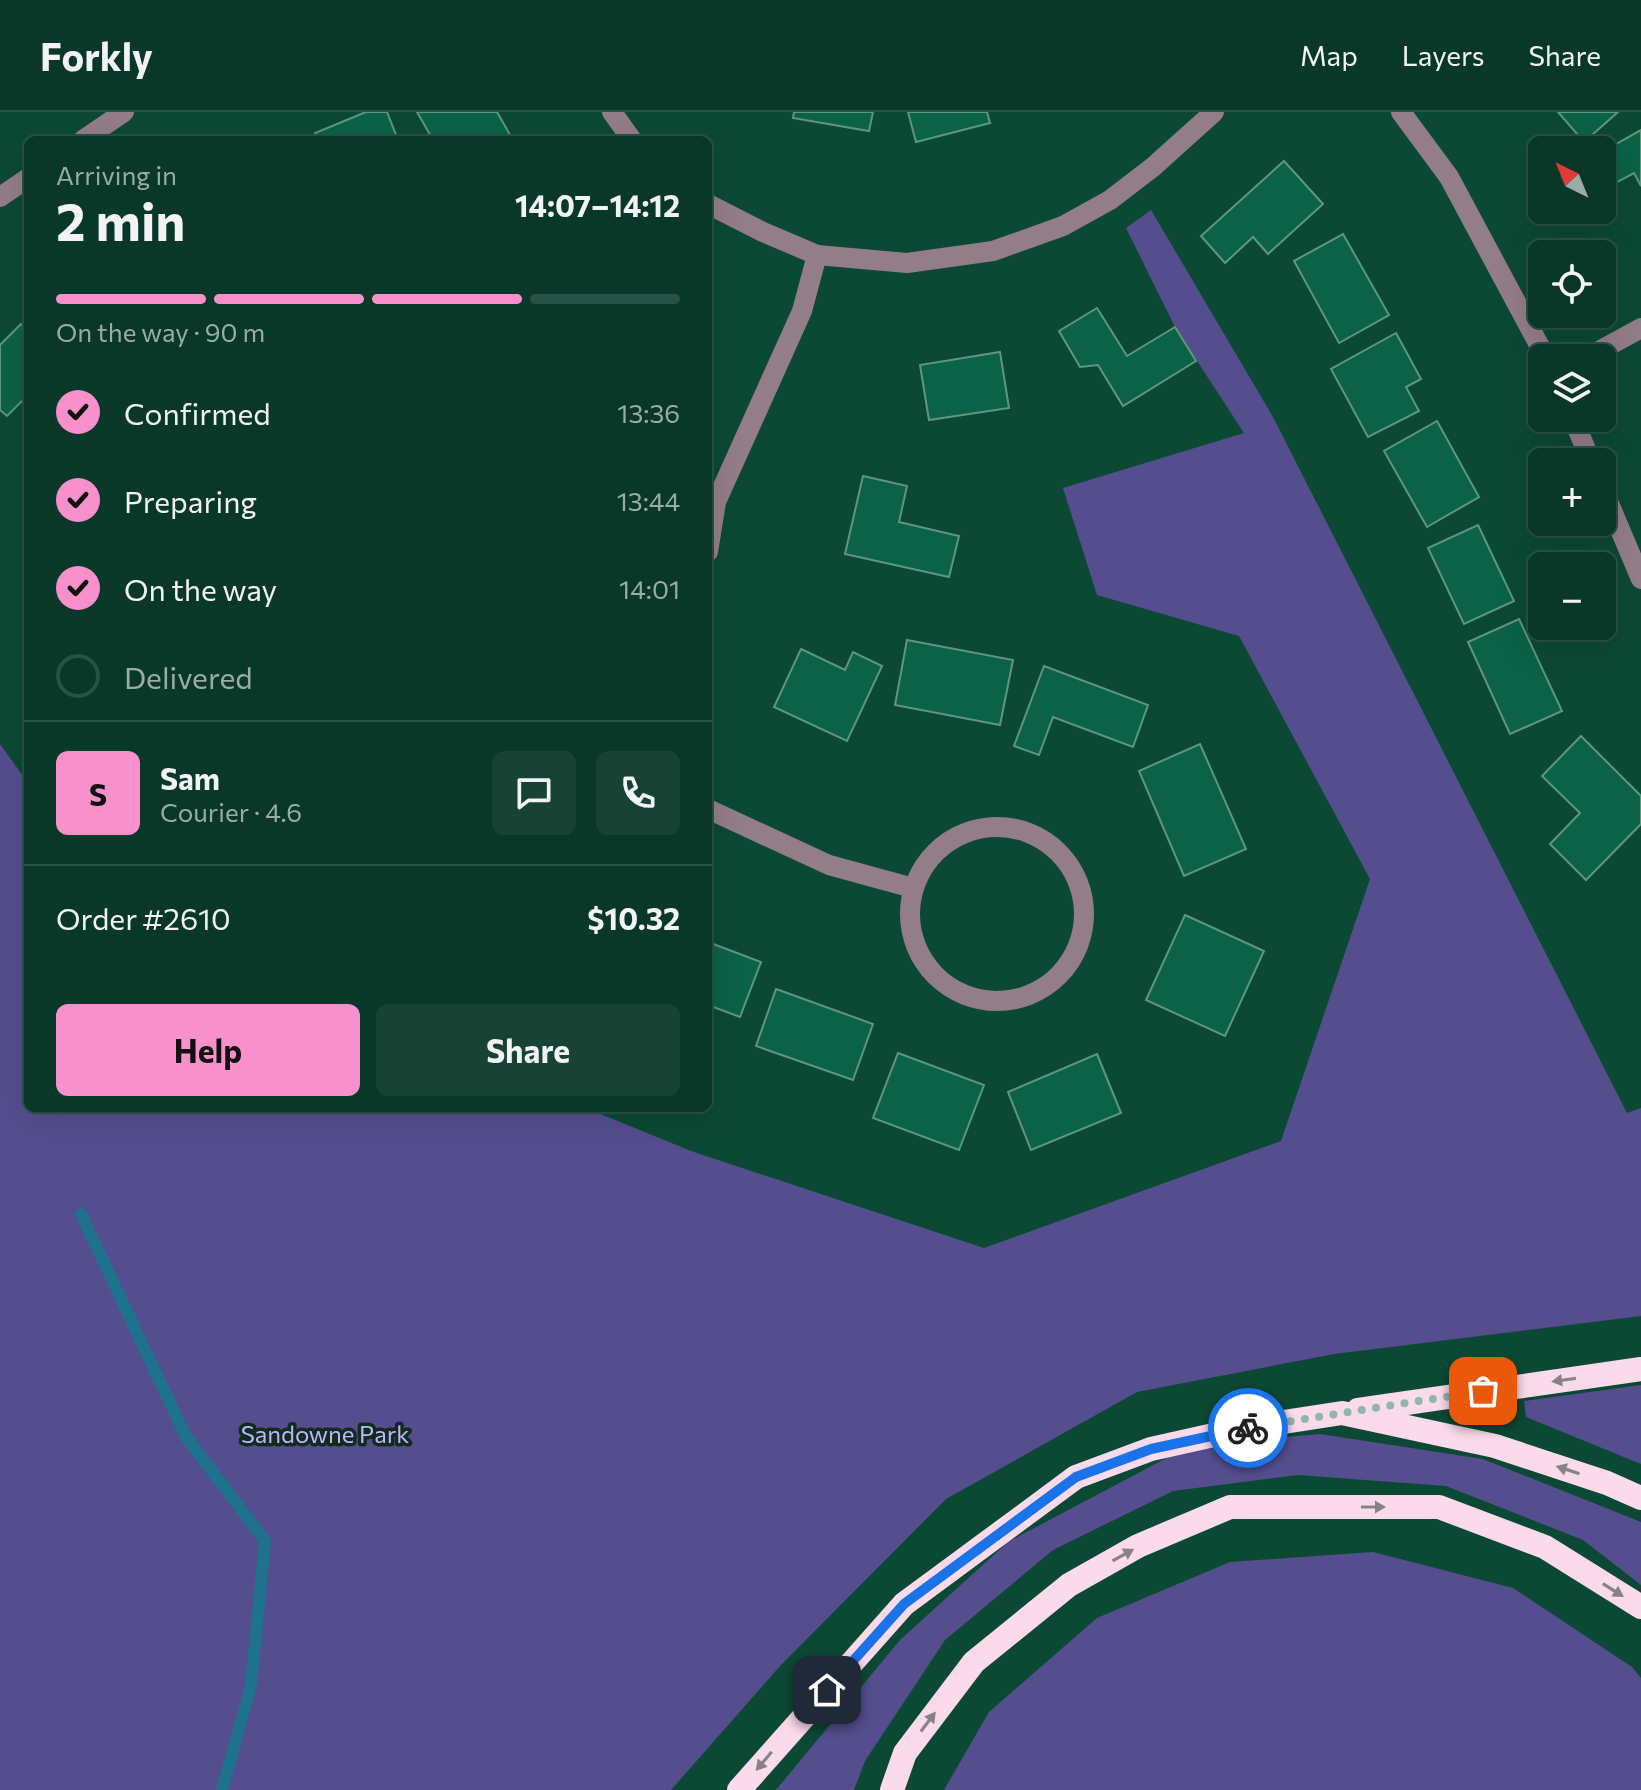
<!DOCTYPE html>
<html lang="en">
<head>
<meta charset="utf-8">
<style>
  body { margin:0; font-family:Commissioner,sans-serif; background:#174234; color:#f1f3f6; height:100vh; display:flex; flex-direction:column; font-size:30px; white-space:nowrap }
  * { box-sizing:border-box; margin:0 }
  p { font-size:26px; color:#99aca8 }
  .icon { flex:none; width:44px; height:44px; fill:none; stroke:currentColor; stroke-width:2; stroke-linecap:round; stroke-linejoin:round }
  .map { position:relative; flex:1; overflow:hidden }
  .side { position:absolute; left:24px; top:24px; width:688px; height:976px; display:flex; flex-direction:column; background:#093728; border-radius:12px; box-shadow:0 8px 32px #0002,0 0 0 2px #295145 }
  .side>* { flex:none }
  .needle { width:52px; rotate:317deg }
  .controls { position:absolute; left:1528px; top:24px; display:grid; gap:16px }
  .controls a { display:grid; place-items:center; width:88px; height:88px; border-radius:12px; background:#093728; box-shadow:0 8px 32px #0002,0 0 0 2px #295145; font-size:40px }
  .pin { position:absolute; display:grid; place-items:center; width:68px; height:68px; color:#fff; margin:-34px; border-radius:16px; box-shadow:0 4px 12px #0006 }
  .courier { position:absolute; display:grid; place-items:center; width:80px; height:80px; margin:-40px; border:6px solid #1a73e8; border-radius:50%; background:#fff; color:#222; box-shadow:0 2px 10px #0007 }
  .head em { font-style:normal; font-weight:700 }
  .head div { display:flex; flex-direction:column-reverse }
  .head { display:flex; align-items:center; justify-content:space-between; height:136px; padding:0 32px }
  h1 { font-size:52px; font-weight:700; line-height:60px }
  .bar { display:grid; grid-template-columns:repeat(4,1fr); gap:12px 8px; align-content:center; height:96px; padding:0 32px }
  .bar i { height:10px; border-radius:6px; background:#295145 }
  .bar .selected { background:#f890cb }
  .bar p { grid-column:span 4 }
  .line { display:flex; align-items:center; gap:20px; padding:0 32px; border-top:2px solid #295145 }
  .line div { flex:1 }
  .round { display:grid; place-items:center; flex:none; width:84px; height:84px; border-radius:12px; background:#174234 }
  ol { padding:0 32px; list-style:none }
  li { display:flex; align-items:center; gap:24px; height:88px }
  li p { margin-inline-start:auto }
  li .icon { padding:8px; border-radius:50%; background:#f890cb; color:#111; stroke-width:4 }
  li:last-child { color:#99aca8 }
  li i { width:44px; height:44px; border:4px solid #295145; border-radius:50% }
  .button { display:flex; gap:16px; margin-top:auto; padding:16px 32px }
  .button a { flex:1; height:92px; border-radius:12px; background:#f890cb; color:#111; font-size:32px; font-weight:700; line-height:92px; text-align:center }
  .button a+a { background:#174234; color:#f1f3f6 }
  header { display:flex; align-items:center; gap:48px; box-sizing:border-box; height:112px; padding:0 40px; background:#093728; border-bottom:2px solid #295145 }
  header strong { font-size:38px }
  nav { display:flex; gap:44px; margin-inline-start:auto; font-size:28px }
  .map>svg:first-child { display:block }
  .green { fill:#544e8f }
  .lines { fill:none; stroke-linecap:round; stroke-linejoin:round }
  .stream { stroke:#1e728e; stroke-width:12 }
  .building { fill:#0b6247; stroke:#5e967e; stroke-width:2 }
  .minor { stroke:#937d88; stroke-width:20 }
  .highway { stroke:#fbdaeb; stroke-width:24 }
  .oneway { fill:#878286 }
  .done { stroke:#90b8a8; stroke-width:8; stroke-dasharray:0 14.4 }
  .route { stroke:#1a73e8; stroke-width:10 }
  .labels { text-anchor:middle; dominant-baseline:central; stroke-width:7; stroke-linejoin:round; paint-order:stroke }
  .park-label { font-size:24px; fill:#bbb9f5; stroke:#132a20 }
</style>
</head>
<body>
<header>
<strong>Forkly</strong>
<nav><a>Map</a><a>Layers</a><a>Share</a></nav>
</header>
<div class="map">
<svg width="1641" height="1678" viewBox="0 0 1641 1678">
  <rect width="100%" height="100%" fill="#0c4935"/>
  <g class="green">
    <polygon points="1151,98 1273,305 1627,1001 1641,996 1641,1204 1334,1242 1137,1280 946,1387 780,1554 671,1678 0,1678 0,632 28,671 28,996 586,996 691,1039 984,1136 1281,1029 1370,767 1239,524 1097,483 1063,376 1244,321 1175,215 1126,116"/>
    <polygon points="1641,1273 1641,1352 1526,1305 1524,1289"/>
    <polygon points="1320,1322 1483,1347 1641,1410 1641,1473 1583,1428 1446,1374 1298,1363 1173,1379 1053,1438 945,1528 865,1649 854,1678 776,1678 900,1528 1008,1430 1191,1333"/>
    <polygon points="1373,1440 1513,1476 1632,1555 1641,1566 1641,1678 944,1678 989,1600 1097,1506 1230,1450"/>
  </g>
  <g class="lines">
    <polyline class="stream" points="81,1102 186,1325 265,1429 251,1573 222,1678"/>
  </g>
  <g class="building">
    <polygon points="366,0 387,0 398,28 318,28 315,21"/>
    <polygon points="417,0 497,0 513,28 433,28"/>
    <polygon points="794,0 873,0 869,19 793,6"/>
    <polygon points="908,0 987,0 990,11 916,30"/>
    <polygon points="1558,0 1618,0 1584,30"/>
    <polygon points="1641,18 1641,74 1634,61 1602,78 1602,40"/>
    <polygon points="1284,49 1323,92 1268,142 1253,125 1225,151 1201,124"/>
    <polygon points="1343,122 1389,203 1339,231 1294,149"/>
    <polygon points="1097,196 1127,244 1175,215 1196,249 1123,294 1098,253 1080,255 1059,219"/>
    <polygon points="21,212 28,219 28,283 7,304 0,298 0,233"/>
    <polygon points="1396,221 1421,267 1406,275 1419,299 1368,325 1331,257"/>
    <polygon points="1000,240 1009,296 929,308 920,253"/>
    <polygon points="1437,309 1479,385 1427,415 1384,339"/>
    <polygon points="863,364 907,374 899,410 959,424 949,465 845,442"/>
    <polygon points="1478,413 1514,489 1464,512 1428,436"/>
    <polygon points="1519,507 1562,599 1510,622 1468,530"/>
    <polygon points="907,528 1013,548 1000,613 895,593"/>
    <polygon points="801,537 845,558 853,540 882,554 847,629 774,595"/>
    <polygon points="1044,554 1148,593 1133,635 1053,605 1039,643 1014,634"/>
    <polygon points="1581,624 1641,684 1641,712 1586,768 1550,732 1580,701 1542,664"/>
    <polygon points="1200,632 1246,737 1184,764 1139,659"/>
    <polygon points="1185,803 1264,839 1225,924 1146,888"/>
    <polygon points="708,830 761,850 740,905 708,893"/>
    <polygon points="776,877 873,912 853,968 756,934"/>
    <polygon points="898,941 984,973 959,1038 873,1006"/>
    <polygon points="1097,942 1121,1001 1031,1038 1008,980"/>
  </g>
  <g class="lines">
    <g class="minor">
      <polyline points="612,0 632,28"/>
      <polyline points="1401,0 1449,65 1546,246"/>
      <polyline points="83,28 124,0"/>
      <polyline points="0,85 28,66"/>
      <polyline points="708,92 763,120 817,143 907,151 993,139 1063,114 1110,88 1153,55 1214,0"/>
      <polyline points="1586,246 1641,216"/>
      <polyline points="1573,306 1591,350"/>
      <polyline points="1602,375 1641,467"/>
      <polyline points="708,440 716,390 802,199 817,143"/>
      <polyline points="708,697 829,753 913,776"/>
      <circle cx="997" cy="802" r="87"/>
    </g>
    <g class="highway">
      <polyline points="1358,1298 1641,1257"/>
      <polyline points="739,1678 904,1492 1076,1365 1151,1337 1245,1316 1342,1301 1495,1334 1607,1371 1641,1386"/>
      <polyline points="892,1678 905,1641 974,1550 1069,1473 1138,1434 1230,1395 1439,1395 1545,1435 1641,1495"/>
    </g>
  </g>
  <defs><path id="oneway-solid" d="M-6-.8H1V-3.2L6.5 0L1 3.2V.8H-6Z" transform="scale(2)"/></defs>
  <g class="oneway">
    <use href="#oneway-solid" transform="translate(1564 1268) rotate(172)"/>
    <use href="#oneway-solid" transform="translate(1568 1358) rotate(-162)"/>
    <use href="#oneway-solid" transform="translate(1373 1395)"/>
    <use href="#oneway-solid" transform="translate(1123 1443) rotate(-29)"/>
    <use href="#oneway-solid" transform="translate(1613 1478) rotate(32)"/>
    <use href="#oneway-solid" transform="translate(928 1610) rotate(-53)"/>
    <use href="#oneway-solid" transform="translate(764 1649) rotate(130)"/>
  </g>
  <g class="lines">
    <polyline class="done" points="1248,1316 1483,1279"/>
    <polyline class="route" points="827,1578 904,1492 1076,1365 1151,1337 1248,1316"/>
  </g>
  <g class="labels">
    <g class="park-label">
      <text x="325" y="1321">Sandowne Park</text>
    </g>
  </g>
</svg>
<div class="controls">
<a><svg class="needle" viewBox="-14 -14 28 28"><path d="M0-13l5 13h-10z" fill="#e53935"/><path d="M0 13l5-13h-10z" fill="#99aca8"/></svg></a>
<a><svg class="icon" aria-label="locate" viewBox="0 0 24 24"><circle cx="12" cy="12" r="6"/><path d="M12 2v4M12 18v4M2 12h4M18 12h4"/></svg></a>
<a><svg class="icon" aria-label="layers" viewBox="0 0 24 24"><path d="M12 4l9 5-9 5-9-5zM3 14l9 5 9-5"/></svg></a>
<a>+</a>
<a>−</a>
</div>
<div class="pin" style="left:1483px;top:1279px;background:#ea580c"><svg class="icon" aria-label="bag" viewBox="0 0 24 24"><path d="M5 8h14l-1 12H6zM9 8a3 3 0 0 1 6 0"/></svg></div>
<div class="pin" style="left:827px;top:1578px;background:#1f2937"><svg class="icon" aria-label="home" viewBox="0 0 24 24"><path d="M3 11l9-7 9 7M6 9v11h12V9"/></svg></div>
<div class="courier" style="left:1248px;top:1316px"><svg class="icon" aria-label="bike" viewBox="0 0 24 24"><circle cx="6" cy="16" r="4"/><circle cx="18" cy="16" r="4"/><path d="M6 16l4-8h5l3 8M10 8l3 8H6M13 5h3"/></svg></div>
<section class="side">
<div class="head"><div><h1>2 min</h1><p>Arriving in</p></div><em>14:07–14:12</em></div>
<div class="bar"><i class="selected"></i><i class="selected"></i><i class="selected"></i><i></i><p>On the way · 90 m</p></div>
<ol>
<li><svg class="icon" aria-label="check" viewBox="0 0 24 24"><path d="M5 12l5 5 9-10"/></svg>Confirmed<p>13:36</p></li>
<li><svg class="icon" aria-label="check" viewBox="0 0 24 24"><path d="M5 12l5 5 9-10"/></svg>Preparing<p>13:44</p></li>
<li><svg class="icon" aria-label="check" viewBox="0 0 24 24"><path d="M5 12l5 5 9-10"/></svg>On the way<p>14:01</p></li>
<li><i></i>Delivered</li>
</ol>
<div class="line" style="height:144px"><b class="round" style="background:#f890cb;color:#111">S</b><div><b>Sam</b><p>Courier · 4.6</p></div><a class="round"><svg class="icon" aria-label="chat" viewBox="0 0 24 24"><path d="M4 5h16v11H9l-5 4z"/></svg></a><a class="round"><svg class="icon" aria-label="phone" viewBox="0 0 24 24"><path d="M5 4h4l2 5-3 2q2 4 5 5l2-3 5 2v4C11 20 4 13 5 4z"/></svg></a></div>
<div class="line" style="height:104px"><div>Order #2610</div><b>$10.32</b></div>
<div class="button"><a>Help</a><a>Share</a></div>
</section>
</div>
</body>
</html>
